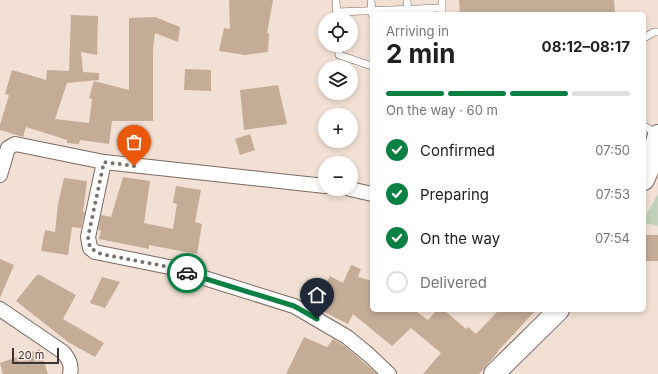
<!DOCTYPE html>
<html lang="en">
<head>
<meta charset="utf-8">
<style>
  body { margin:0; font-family:Inter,sans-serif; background:#f2f2f2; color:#202124; height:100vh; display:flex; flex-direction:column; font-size:15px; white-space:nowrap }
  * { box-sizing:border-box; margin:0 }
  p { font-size:13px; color:#757577 }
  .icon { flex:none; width:22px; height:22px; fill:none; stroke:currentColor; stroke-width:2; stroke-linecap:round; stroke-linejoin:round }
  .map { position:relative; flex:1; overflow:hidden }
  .sheet { position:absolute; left:370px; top:12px; width:276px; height:300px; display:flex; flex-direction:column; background:#fff; border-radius:6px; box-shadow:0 2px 6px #0003 }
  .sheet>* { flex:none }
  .tools { position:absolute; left:318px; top:12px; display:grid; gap:8px }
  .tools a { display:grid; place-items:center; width:40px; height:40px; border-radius:50%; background:#fff; box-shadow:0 2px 6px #0003; font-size:20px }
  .scale { position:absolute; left:12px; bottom:10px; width:47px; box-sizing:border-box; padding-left:4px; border:2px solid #3b3430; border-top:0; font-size:11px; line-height:14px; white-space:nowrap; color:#3b3430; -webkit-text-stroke:3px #fceee5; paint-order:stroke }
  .pin { position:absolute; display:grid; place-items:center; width:34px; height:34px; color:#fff; margin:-41px -17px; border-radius:50% 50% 50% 0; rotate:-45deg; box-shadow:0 0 4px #0007 }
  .pin .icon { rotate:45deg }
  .courier { position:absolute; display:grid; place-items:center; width:40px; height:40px; margin:-20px; border:3px solid #0b8043; border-radius:50%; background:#fff; color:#222; box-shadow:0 1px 5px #0007 }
  .head em { font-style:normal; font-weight:700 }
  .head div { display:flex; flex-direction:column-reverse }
  .head { display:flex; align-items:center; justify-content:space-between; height:68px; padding:0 16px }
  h1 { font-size:26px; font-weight:700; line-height:30px }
  .bar { display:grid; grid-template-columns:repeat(4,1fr); gap:6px 4px; align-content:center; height:48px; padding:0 16px }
  .bar i { height:5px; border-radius:3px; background:#e0e0e0 }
  .bar .active { background:#0b8043 }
  .bar p { grid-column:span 4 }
  ol { padding:0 16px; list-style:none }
  li { display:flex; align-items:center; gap:12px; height:44px }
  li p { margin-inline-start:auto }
  li .icon { padding:4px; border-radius:50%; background:#0b8043; color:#fff; stroke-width:4 }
  li:last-child { color:#757577 }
  li i { width:22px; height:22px; border:2px solid #e0e0e0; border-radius:50% }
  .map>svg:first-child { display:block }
  .green { fill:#c2d1b9 }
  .building { fill:#c4ac97 }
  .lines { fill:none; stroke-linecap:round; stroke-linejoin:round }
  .lane-casing { stroke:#7a6a60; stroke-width:8 }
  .street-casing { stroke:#7a6a60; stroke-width:16 }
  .secondary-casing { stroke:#7a6a60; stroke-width:22 }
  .lane { stroke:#fff; stroke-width:7 }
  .street { stroke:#fff; stroke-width:14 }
  .secondary { stroke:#fff; stroke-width:20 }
  .done { stroke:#7b706a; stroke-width:4; stroke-dasharray:0 7.2 }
  .route { stroke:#0b8043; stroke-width:5 }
</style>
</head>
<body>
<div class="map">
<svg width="658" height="374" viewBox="0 0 658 374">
  <rect width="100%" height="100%" fill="#f2e0d5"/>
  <polygon class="green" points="658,194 658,226 644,223 644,219"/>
  <g class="building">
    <polygon points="229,0 273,0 267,33 269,33 268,52 245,55 219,51 224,28 230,29"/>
    <polygon points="459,0 614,0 615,14 460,14"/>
    <polygon points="71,15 98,16 97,55 81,52 83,72 99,73 99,80 67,83 55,119 89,123 92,99 89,98 94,81 129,90 129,18 155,17 180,27 178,42 155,33 153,50 153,121 112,121 109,144 80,140 79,144 67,143 67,140 26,127 23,137 0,130 0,125 9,95 5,94 12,70 46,80 47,70 69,71"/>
    <polygon points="185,69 211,70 211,91 184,90"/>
    <polygon points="278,85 287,124 244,130 240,90"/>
    <polygon points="250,134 255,150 240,155 235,139"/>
    <polygon points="123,177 150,181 144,223 173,229 177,204 173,203 176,186 201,190 195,222 202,224 197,254 149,245 149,249 99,239 101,230 98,230 101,215 111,217"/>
    <polygon points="64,178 87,181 83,212 85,212 81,228 72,227 68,255 41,251 45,230 55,232 58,204"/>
    <rect x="644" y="235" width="14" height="26"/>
    <polygon points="0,259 14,265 0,298"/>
    <polygon points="351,265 361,269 358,277 372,281 372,310 414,310 428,320 437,310 444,310 466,329 468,327 476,334 499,310 536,310 497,352 498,352 479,374 423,374 441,353 411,328 392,346 353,314 348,324 314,307 330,276 343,283"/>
    <polygon points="38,274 76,295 63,319 104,343 95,357 68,342 16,301 36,276 37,276"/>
    <polygon points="102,277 120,282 105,308 90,303"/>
    <polygon points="304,337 327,347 333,339 346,347 377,374 286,374"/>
    <polygon points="40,349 48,374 3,374 0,363"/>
  </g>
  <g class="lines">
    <g class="lane-casing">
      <g id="lane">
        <polyline points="336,0 337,19"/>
        <polyline points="371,0 372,14"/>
        <polyline points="407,0 408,14"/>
        <polyline points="442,0 442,14"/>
        <polyline points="337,12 442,8"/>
        <polyline points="644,38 654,32 658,32"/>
        <polyline points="338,45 339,55 372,66"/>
        <polyline points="644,126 658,134"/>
      </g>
    </g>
    <g class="street-casing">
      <g id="street">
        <polyline points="104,162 88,237 90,248 95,252 169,267 294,306 347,337 369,355 389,374"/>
        <polyline points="0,175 8,148 15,144 104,162 325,186"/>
        <polyline points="350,189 372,194"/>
        <path d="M 0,309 L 63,352 C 69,359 72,365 70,374"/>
      </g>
    </g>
    <g class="secondary-casing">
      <g id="secondary">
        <polyline points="644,180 648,171 658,135"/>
        <polyline points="494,374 559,310"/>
      </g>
    </g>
    <use href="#lane" class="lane"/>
    <use href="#street" class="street"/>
    <use href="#secondary" class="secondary"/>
  </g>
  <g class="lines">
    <polyline class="done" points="134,166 104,162 88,237 90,248 101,254 169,267 187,273"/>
    <polyline class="route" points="187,273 294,306 317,319"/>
  </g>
</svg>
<div class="tools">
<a><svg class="icon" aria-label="locate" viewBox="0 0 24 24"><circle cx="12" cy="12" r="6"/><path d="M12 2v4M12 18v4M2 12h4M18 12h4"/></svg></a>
<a><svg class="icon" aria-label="layers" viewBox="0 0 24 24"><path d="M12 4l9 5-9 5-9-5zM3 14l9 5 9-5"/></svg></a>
<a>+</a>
<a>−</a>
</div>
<div class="scale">20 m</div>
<div class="pin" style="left:134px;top:166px;background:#ea580c"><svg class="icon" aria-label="bag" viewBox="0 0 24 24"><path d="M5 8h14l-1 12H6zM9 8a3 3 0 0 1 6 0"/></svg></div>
<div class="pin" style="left:317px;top:319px;background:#1f2937"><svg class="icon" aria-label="home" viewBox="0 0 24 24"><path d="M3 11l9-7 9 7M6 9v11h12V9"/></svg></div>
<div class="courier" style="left:187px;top:273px"><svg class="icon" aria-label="car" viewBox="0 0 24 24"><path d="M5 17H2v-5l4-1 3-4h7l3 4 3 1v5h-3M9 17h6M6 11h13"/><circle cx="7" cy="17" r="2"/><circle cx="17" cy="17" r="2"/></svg></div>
<section class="sheet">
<div class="head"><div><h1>2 min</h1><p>Arriving in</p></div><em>08:12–08:17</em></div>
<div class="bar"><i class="active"></i><i class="active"></i><i class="active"></i><i></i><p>On the way · 60 m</p></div>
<ol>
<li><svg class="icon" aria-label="check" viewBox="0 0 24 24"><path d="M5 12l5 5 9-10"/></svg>Confirmed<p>07:50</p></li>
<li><svg class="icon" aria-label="check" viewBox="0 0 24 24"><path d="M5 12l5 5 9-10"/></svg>Preparing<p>07:53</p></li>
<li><svg class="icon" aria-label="check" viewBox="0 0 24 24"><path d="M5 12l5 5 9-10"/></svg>On the way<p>07:54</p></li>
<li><i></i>Delivered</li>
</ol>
</section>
</div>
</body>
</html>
